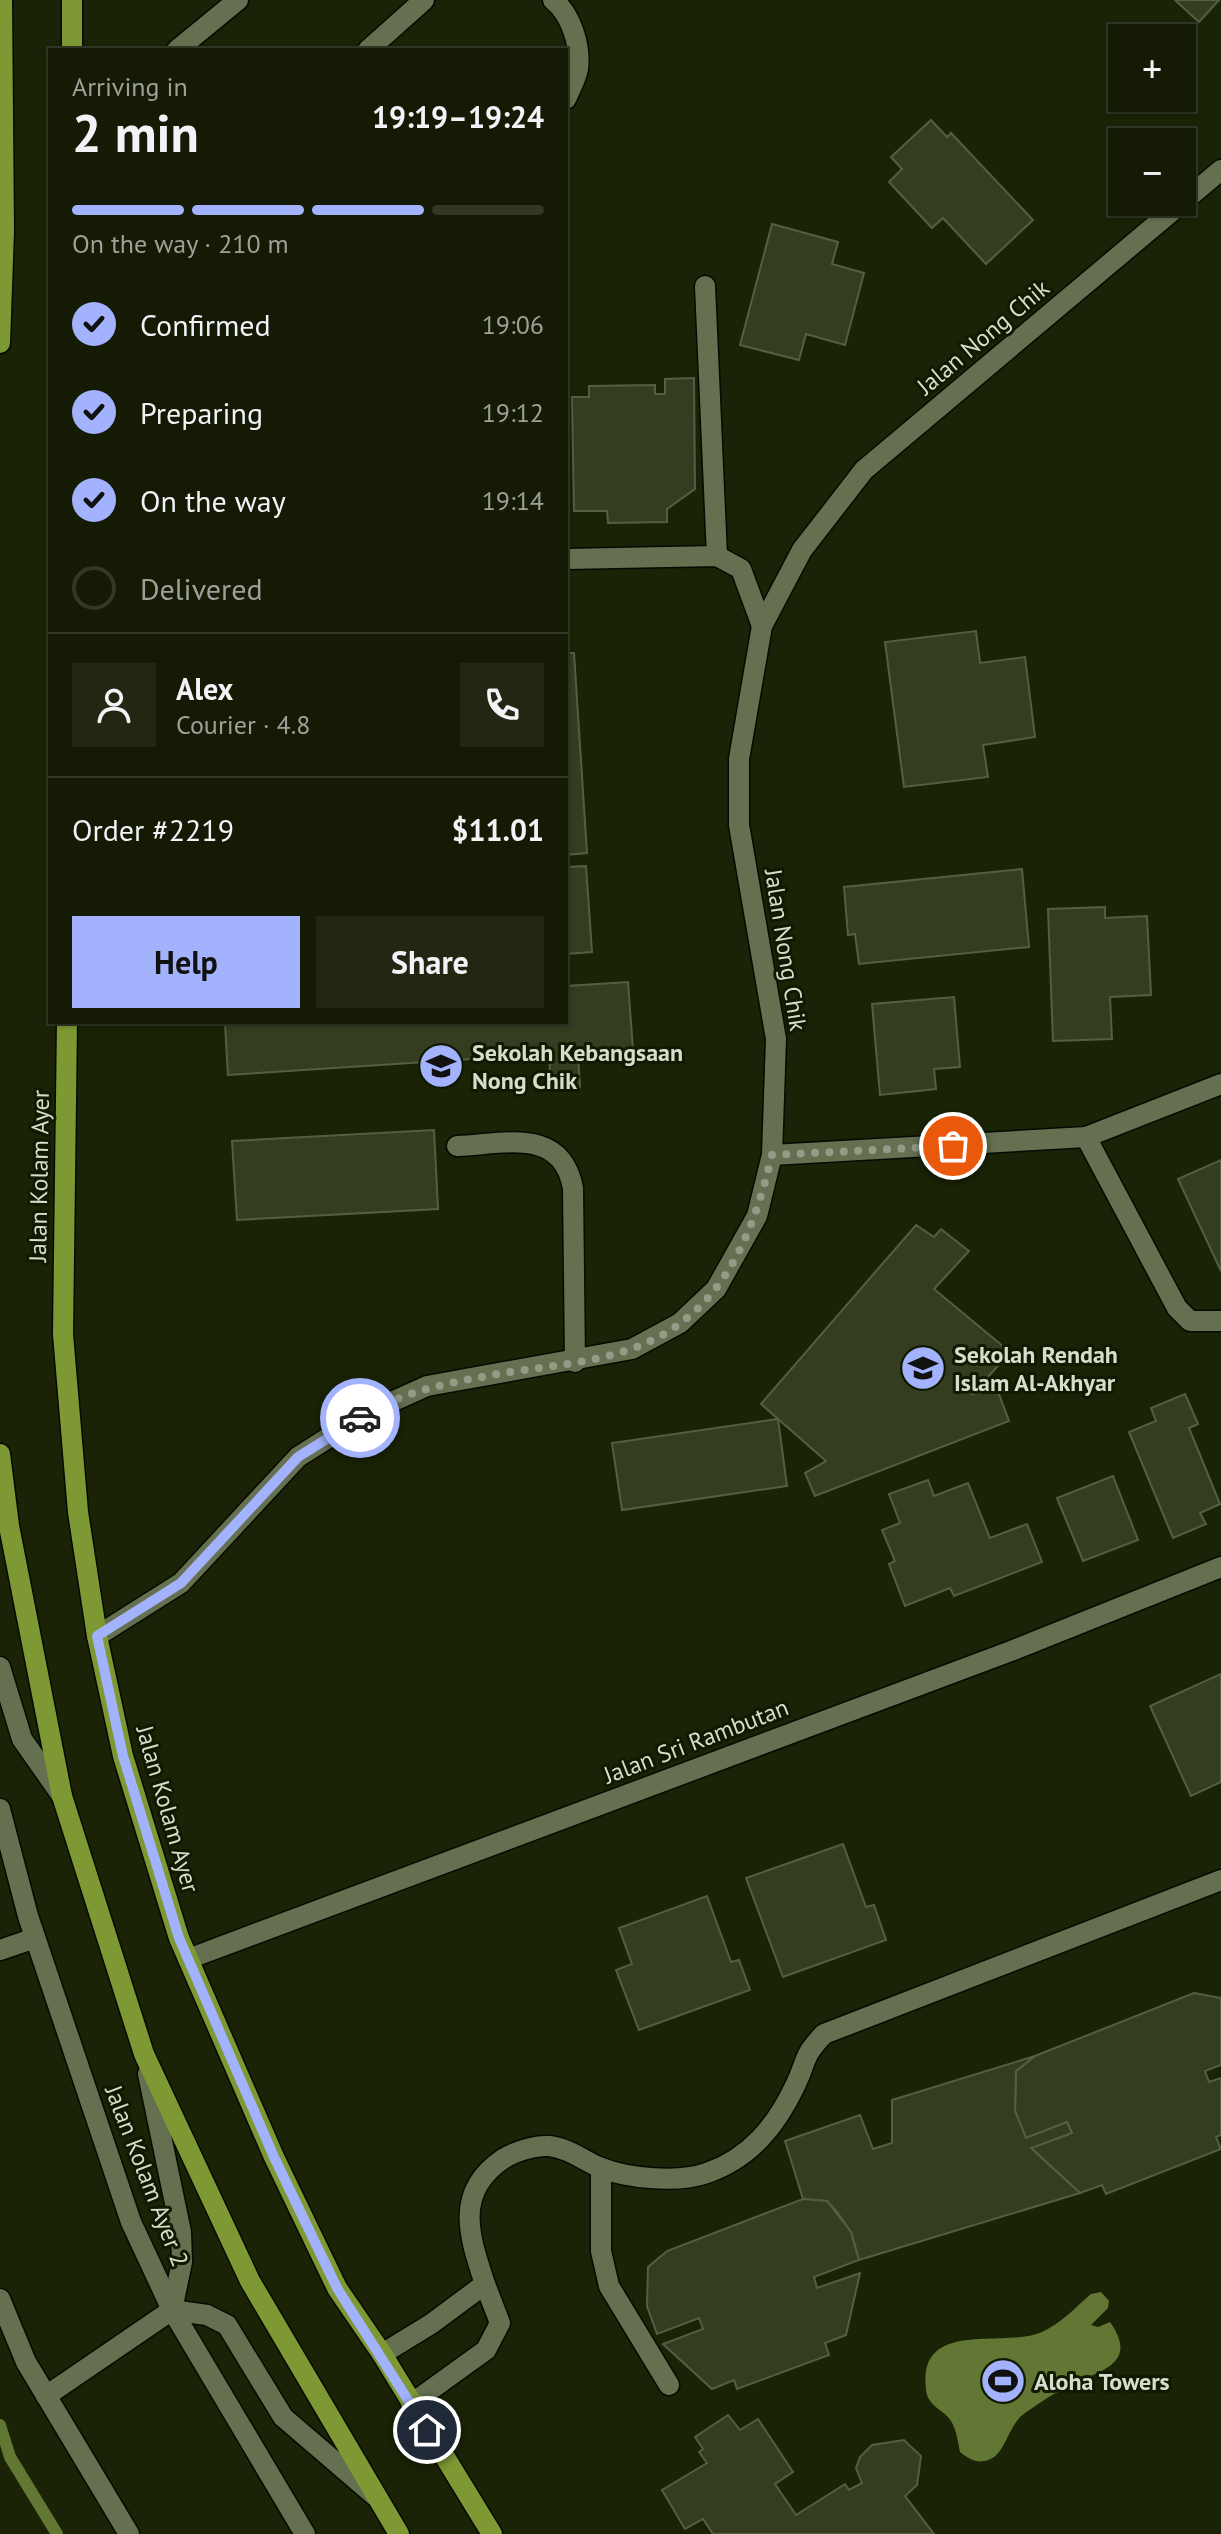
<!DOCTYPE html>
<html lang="en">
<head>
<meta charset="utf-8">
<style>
  body { margin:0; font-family:"PT Sans",sans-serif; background:#212713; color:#f1f3f6; height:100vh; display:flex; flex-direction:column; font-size:30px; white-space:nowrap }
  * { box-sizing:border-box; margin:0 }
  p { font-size:26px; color:#9da19a }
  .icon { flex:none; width:44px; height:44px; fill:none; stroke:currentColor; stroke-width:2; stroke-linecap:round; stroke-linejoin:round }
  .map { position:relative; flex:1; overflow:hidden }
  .panel { position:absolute; left:48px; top:48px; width:520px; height:976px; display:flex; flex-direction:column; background:#141a04; border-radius:0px; box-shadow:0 2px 6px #0004,0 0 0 2px #333826 }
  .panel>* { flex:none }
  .fabs { position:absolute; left:1108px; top:24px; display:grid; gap:16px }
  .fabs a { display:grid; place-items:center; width:88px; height:88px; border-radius:0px; background:#141a04; box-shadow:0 2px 6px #0004,0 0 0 2px #333826; font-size:40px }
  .pin { position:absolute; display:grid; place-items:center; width:68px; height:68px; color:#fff; margin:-34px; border:4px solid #fff; border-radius:50%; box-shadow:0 2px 8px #0007 }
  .courier { position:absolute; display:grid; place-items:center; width:80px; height:80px; margin:-40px; border:6px solid #a2b2fd; border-radius:50%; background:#fff; color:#222; box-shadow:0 2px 10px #0007 }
  .headline em { font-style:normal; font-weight:700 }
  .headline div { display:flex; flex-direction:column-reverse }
  .headline { display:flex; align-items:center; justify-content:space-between; height:136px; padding:0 24px }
  h1 { font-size:52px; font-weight:700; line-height:60px }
  .bar { display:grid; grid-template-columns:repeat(4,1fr); gap:12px 8px; align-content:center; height:96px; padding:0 24px }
  .bar i { height:10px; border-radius:6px; background:#333826 }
  .bar .current { background:#a2b2fd }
  .bar p { grid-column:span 4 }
  .line { display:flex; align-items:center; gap:20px; padding:0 24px; border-top:2px solid #333826 }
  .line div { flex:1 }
  .round { display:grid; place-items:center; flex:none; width:84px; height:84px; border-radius:0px; background:#212713 }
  ol { padding:0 24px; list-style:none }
  li { display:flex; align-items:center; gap:24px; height:88px }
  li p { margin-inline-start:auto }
  li .icon { padding:8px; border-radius:50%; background:#a2b2fd; color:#111; stroke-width:4 }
  li:last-child { color:#9da19a }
  li i { width:44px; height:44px; border:4px solid #333826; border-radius:50% }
  .cta { display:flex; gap:16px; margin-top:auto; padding:16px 24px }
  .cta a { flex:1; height:92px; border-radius:0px; background:#a2b2fd; color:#111; font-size:32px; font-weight:700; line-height:92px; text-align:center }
  .cta a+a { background:#212713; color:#f1f3f6 }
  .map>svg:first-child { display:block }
  .water { fill:#627734 }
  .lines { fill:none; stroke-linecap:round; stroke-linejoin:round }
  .stream { stroke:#627734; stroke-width:12 }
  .building { fill:#343d20; stroke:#545f41; stroke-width:2 }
  .minor-casing { stroke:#050b00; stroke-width:23 }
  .major-casing { stroke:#050b00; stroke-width:23 }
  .minor { stroke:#657051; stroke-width:20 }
  .major { stroke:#7e9933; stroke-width:20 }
  .done { stroke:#949c87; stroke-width:8; stroke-dasharray:0 14.4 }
  .route { stroke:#a2b2fd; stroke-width:10 }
  .labels { text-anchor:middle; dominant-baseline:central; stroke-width:6; stroke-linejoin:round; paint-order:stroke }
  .street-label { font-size:24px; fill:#d6ddcc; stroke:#111900 }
  .poi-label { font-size:24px; font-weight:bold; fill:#d6ddcc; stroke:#111900; text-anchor:start }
</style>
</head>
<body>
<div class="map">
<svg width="1221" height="2534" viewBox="0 0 1221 2534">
  <rect width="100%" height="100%" fill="#1a2306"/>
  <path class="water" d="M 1101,2292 L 1109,2301 L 1108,2308 L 1091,2325 L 1098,2327 L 1110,2322 C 1141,2366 1096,2371 1067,2387 C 1052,2394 1038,2404 1025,2413 C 1008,2424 1006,2455 988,2460 C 977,2464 969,2459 960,2452 C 958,2442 956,2425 948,2417 C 939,2408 927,2404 926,2389 C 918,2318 1003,2349 1042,2332 C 1060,2324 1076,2307 1091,2294 Z"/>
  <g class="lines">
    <polyline class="stream" points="0,2425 10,2457 57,2534"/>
  </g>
  <g class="building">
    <polygon points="1175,0 1219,0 1199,22"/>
    <polygon points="931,120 947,137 951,133 1033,220 986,264 943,218 932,228 889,182 902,169 891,157"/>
    <polygon points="772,224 838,242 832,264 864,273 845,345 806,334 799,360 740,345"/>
    <polygon points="694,378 695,489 667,509 667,522 608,523 607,511 574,511 572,397 589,397 589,386 655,385 655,394 665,394 665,379"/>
    <polygon points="976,631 980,663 1025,657 1035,737 983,745 988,777 904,787 885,642"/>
    <polygon points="566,653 574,653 587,853 566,855"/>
    <polygon points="586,866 592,952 566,954 566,867"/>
    <polygon points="1022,869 1029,947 859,964 855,934 848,935 844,887"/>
    <polygon points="1105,907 1105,918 1147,916 1151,995 1110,997 1112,1039 1053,1041 1048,909"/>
    <polygon points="628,982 633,1050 578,1054 580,1087 551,1089 549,1054 228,1075 225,1024 566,1022 566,986"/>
    <polygon points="954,997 960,1067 934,1069 936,1089 880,1095 872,1004"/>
    <polygon points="434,1130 438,1209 237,1220 232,1141"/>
    <polygon points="1221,1160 1221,1271 1178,1179"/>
    <polygon points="916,1225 934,1237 941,1229 969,1251 934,1289 1010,1352 973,1394 997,1389 1009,1421 815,1496 805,1473 826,1461 761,1404"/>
    <polygon points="1185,1394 1198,1424 1189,1428 1220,1504 1200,1513 1206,1524 1173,1538 1129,1432 1156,1421 1151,1408"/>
    <polygon points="778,1419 787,1486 622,1510 612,1443"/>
    <polygon points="1113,1476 1138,1540 1083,1561 1057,1498"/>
    <polygon points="928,1480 934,1496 968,1483 990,1538 1027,1524 1042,1562 954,1596 950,1588 905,1606 889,1564 895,1561 882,1530 900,1523 889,1494"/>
    <polygon points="1221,1674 1221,1782 1191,1796 1150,1706"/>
    <polygon points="843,1844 866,1907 874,1905 886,1940 783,1977 746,1878"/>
    <polygon points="707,1896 731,1962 739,1960 750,1990 639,2030 616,1970 632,1964 619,1928"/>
    <polygon points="1194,1993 1221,1998 1221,2065 1205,2071 1209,2082 1221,2078 1221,2135 1216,2137 1221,2149 1106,2194 1102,2185 1080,2193 1031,2148 1072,2133 1067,2122 1026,2138 1015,2111 1016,2071 1035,2056"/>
    <polygon points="1035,2056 1016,2071 1015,2111 1026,2138 1067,2122 1072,2133 1031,2148 1080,2193 859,2260 851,2232 837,2212 827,2201 803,2199 785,2141 860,2115 873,2149 892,2143 892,2100"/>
    <polygon points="803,2199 827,2201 851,2232 859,2260 814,2277 817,2288 860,2273 846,2335 825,2343 829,2355 737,2389 734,2380 712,2389 663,2344 703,2329 699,2318 657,2334 647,2306 648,2267 667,2251"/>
    <polygon points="728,2415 740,2430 758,2419 793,2472 775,2484 796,2515 845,2484 849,2490 862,2483 856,2468 860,2457 872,2445 904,2440 921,2456 917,2485 905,2496 934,2534 713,2534 703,2519 685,2529 662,2490 707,2463 699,2452 703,2449 695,2437"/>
  </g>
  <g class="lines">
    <g class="minor-casing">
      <g id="minor">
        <path d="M 553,0 C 571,14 581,46 578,69 C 576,79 570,90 566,99"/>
        <polyline points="177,50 238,0"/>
        <polyline points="368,50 424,0"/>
        <polyline points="705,286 717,556"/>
        <polyline points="566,559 717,556 741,569 762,626"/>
        <polyline points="1086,1137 1177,1308 1190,1321 1221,1321"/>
        <path d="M 457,1146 C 506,1144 561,1127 573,1188 L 575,1362"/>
        <polyline points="772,1155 1086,1137 1221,1084"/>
        <polyline points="97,1636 181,1583 298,1457 367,1413 427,1386 632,1349 680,1323 716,1289 757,1216 772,1155 776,1039 739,825 739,759 762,626 802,550 864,470 1221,170"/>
        <polyline points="0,1667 22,1739 62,1796"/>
        <polyline points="0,1809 28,1916 131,2222 172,2310 305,2534"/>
        <polyline points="0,1950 35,1938"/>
        <polyline points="188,1959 1011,1651 1221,1567"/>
        <polyline points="148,2074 181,2232 182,2262 172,2310"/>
        <polyline points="601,2168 601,2251 609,2286 669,2385"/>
        <polyline points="0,2299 26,2362 129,2534"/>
        <path d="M 382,2354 L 431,2324 L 485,2284 C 469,2236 454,2192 503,2159 C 514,2152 535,2145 549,2146 C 568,2148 583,2160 599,2167 C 628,2179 679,2183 707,2173 C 750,2158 776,2126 795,2086 C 808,2060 801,2058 824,2034 L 1221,1880"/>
        <polyline points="46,2396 172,2310 207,2315 227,2325 283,2417 375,2496"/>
        <polyline points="411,2404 486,2350 500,2323 485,2284"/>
      </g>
    </g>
    <g class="major-casing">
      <g id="major">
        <polyline points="72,0 72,50"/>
        <polyline points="0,343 4,231 2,0"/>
        <polyline points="67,1022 63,1334 78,1512 97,1636 123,1756 179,1938 274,2157 337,2288 382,2354 492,2534"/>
        <polyline points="0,1454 9,1526 62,1796 144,2054 250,2281 399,2534"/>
      </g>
    </g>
    <use href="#minor" class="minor"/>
    <use href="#major" class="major"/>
  </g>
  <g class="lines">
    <path class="done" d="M 360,1418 C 399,1393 442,1384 487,1376 C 534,1367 585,1365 631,1349 C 720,1318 752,1239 772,1155 L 953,1146"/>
    <polyline class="route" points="360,1418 298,1457 181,1583 97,1636 123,1756 179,1938 274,2157 337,2288 427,2430"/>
  </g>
  <defs>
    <g id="school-disc" transform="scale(2.3)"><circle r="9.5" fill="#a2b2fd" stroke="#111900"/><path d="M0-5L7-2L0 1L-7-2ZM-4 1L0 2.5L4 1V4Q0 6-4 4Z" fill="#111"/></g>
    <g id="stadium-disc" transform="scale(2.3)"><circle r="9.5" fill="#a2b2fd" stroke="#111900"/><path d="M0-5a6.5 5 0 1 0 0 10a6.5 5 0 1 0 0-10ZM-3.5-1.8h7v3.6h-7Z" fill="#111"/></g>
  </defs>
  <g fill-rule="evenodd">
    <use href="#school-disc" x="441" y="1066"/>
    <use href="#school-disc" x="923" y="1368"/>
    <use href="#stadium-disc" x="1003" y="2381"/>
  </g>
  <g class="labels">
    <g class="street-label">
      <text transform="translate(983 337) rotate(-40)">Jalan Nong Chik</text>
      <text transform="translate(786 950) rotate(81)">Jalan Nong Chik</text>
      <text transform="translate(39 1176) rotate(-89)">Jalan Kolam Ayer</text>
      <text transform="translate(696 1741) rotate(-21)">Jalan Sri Rambutan</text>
      <text transform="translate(168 1809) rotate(74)">Jalan Kolam Ayer</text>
      <text transform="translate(147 2176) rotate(69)">Jalan Kolam Ayer 2</text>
    </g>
    <g class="poi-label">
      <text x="472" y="1052">Sekolah Kebangsaan<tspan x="472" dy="28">Nong Chik</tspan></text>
      <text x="954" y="1354">Sekolah Rendah<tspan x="954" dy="28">Islam Al-Akhyar</tspan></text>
      <text x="1034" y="2381">Aloha Towers</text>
    </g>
  </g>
</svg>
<div class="fabs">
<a>+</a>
<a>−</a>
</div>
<div class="pin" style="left:953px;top:1146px;background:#ea580c"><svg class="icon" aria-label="bag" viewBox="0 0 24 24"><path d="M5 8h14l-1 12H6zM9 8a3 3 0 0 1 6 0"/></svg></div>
<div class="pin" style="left:427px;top:2430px;background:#1f2937"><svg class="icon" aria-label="home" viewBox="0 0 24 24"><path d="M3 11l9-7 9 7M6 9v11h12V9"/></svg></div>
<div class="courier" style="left:360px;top:1418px"><svg class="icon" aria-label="car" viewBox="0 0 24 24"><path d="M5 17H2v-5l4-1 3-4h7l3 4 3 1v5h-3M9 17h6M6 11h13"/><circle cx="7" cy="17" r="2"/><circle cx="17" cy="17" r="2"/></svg></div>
<section class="panel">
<div class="headline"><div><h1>2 min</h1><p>Arriving in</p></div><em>19:19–19:24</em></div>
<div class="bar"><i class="current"></i><i class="current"></i><i class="current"></i><i></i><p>On the way · 210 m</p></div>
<ol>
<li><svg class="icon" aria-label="check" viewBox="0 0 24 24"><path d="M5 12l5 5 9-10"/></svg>Confirmed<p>19:06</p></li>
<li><svg class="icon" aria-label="check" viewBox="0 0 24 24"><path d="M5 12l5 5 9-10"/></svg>Preparing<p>19:12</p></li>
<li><svg class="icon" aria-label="check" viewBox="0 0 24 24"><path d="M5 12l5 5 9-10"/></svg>On the way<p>19:14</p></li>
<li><i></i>Delivered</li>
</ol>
<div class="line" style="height:144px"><a class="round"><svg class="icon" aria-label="person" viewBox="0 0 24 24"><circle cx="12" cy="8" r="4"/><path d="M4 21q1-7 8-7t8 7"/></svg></a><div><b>Alex</b><p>Courier · 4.8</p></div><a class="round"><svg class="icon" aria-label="phone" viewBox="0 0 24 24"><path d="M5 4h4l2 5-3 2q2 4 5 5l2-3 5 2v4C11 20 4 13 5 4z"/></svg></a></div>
<div class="line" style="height:104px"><div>Order #2219</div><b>$11.01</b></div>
<div class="cta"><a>Help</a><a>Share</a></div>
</section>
</div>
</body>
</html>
